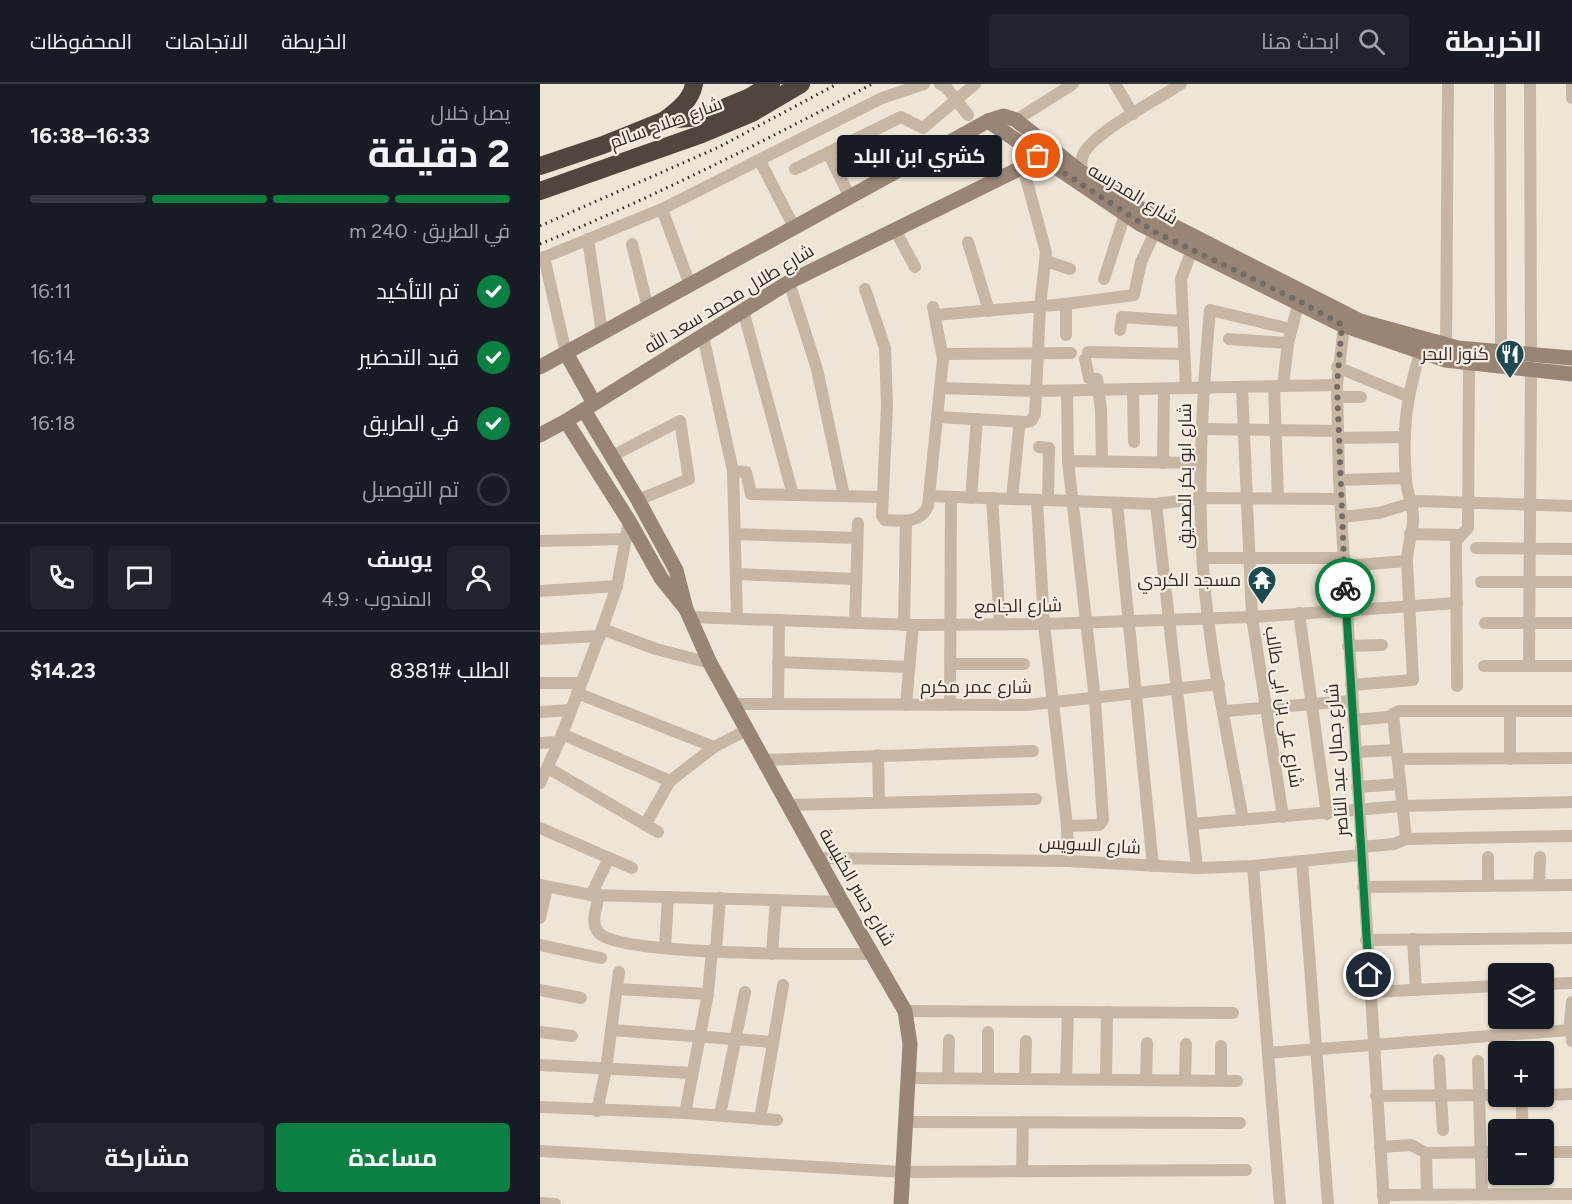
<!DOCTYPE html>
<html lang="ar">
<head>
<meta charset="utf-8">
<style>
  body { margin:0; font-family:Figtree,Cairo,sans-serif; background:#20242c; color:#f1f3f6; direction:rtl; height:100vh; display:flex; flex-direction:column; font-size:22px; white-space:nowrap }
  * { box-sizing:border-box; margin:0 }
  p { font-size:20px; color:#9ea1a6 }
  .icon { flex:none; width:33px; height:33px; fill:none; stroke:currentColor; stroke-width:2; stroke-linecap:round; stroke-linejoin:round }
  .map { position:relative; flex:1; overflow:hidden; direction:ltr }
  .details { display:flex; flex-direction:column; background:#171b24; width:540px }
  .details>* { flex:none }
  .tools { position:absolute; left:948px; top:879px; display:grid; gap:12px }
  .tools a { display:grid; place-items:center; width:66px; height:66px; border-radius:6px; background:#171b24; box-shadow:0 2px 4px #0004; font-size:30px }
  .pin { position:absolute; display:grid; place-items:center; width:51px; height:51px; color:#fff; margin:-26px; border:3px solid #fff; border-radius:50%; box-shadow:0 2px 6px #0007 }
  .courier { position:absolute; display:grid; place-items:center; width:60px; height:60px; margin:-30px; border:4px solid #0b8043; border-radius:50%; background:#fff; color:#222; box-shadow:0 2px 8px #0007 }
  .bubble { position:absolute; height:42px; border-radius:6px; background:#171b24; box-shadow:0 2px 4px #0004; font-size:20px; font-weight:700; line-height:42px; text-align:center; direction:rtl }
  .headline em { font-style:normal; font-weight:700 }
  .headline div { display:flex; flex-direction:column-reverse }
  .headline { display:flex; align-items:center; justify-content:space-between; height:102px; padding:0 30px }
  h1 { font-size:39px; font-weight:700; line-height:45px }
  .bar { display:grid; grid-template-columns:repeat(4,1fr); gap:9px 6px; align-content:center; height:72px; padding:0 30px }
  .bar i { height:8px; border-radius:4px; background:#363941 }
  .bar .current { background:#0b8043 }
  .bar p { grid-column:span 4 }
  .line { display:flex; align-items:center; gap:15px; padding:0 30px; border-top:2px solid #363941 }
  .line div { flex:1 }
  .round { display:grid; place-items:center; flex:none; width:63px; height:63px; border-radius:6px; background:#20242c }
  ol { padding:0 30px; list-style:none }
  li { display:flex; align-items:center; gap:18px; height:66px }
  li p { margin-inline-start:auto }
  li .icon { padding:6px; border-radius:50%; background:#0b8043; color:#fff; stroke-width:4 }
  li:last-child { color:#9ea1a6 }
  li i { width:33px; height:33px; border:3px solid #363941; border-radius:50% }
  .cta { display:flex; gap:12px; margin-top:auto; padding:12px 30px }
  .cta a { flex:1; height:69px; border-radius:6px; background:#0b8043; color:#fff; font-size:24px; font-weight:700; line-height:69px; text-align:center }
  .cta a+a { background:#20242c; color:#f1f3f6 }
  header { display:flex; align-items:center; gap:36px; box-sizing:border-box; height:84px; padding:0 30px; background:#171b24; border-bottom:2px solid #363941 }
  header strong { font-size:28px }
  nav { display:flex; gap:33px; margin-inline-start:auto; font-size:21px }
  .search { width:420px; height:54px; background:#20242c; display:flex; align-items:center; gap:15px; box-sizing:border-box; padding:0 21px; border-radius:6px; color:#9ea1a6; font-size:22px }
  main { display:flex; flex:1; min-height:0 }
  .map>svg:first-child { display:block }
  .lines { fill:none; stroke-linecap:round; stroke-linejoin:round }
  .street { stroke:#c6b6a4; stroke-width:12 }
  .secondary { stroke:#998576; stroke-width:15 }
  .highway { stroke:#52453d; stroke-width:18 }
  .rail { stroke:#322a25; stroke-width:3; stroke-dasharray:1.5 4.5; stroke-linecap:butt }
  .done { stroke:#746b63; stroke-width:6; stroke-dasharray:0 10.8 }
  .route { stroke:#0b8043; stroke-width:8 }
  .labels { text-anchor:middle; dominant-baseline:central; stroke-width:4.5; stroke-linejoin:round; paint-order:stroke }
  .street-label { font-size:18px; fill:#322a25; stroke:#f7efe3 }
  .poi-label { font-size:18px; fill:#322a25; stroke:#f7efe3; text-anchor:end }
</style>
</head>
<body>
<header>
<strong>الخريطة</strong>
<div class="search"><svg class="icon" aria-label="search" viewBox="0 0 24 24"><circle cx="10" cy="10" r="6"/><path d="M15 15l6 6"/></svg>ابحث هنا</div>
<nav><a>الخريطة</a><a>الاتجاهات</a><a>المحفوظات</a></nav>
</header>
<main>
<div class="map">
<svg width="1032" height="1120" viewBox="0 0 1032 1120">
  <rect width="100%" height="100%" fill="#efe5d7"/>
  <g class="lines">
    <g class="street">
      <polyline points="400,0 406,3 428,31"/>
      <polyline points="575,0 593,30"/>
      <polyline points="960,0 961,268"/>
      <polyline points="990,0 991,271"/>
      <polyline points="1032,0 1032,14"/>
      <polyline points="476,36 533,0"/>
      <polyline points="288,69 310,113"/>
      <polyline points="220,77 254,143"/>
      <polyline points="255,85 361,33 383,44 435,0"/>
      <path d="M 542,92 C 541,84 540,76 544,69 C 555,48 619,14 641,0"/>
      <polyline points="122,125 150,201"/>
      <polyline points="355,146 375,183"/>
      <polyline points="48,155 62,249"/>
      <polyline points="428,158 449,227"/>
      <polyline points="92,160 108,224"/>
      <polyline points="4,173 26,269"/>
      <polyline points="0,175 122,125 342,14 384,0"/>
      <polyline points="506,177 530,185"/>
      <polyline points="564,195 585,130"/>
      <polyline points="249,198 277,285 304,412"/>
      <path d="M 325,205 L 345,264 L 347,322 L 342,432 L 345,436 C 361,437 380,440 388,422 L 403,275 L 393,223"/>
      <polyline points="526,220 526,251"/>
      <polyline points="203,226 253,411"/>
      <polyline points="395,231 526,220 594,211 601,178 615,148"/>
      <polyline points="805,234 797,301 799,396 844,1120"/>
      <polyline points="580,246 582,233 642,237"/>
      <polyline points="163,252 193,387 197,534"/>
      <polyline points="689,255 748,259"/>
      <polyline points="548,268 644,270"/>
      <polyline points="906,268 908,0"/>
      <polyline points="403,270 531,269"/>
      <polyline points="545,275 549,294 557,295 561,326 562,377"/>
      <polyline points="797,283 867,312"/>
      <polyline points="743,302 748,259 759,217"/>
      <polyline points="702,303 712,533 743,733"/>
      <polyline points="734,303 738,414"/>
      <polyline points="400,304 496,307 797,301"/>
      <polyline points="646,304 641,195 652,166"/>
      <polyline points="593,305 594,358"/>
      <polyline points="797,313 821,313"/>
      <polyline points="397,333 486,338"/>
      <polyline points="662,345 798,347"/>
      <polyline points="798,354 865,353"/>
      <polyline points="499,363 509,364 508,416"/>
      <polyline points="72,372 140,337 149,395 98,416"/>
      <polyline points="528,377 661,379"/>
      <polyline points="623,379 624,305"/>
      <polyline points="193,387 206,388 211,410 342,413"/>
      <polyline points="799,396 866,394"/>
      <polyline points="389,412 616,420 661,414 800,415"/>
      <polyline points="431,414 437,335"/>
      <polyline points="452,414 460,540"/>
      <polyline points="472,415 479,344 482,339 491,337 495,330 500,223 506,168 483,83"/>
      <polyline points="497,416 504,540 527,742 528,777"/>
      <polyline points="577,419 613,782"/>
      <polyline points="616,420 657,784"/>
      <polyline points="801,433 839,429 878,417 1032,422"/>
      <polyline points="195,450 317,454"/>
      <polyline points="870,450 920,451"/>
      <polyline points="0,457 86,455"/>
      <polyline points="936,464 1032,465"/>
      <polyline points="664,474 803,474"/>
      <polyline points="804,482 867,477"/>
      <polyline points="196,490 316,495"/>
      <polyline points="941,498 1032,498"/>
      <polyline points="0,507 77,502"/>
      <polyline points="759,529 787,730"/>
      <polyline points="150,533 373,541 504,540 712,533 917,519"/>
      <polyline points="315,539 318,439"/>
      <polyline points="945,539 1032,539"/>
      <polyline points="364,541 366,437"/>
      <polyline points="62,545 116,565 170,579"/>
      <polyline points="0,555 60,552"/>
      <polyline points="808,562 842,561"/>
      <polyline points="238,578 369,583"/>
      <polyline points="411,580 484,580"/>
      <polyline points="944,582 1032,582"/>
      <polyline points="989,582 991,286"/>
      <polyline points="0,599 41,599"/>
      <path d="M 811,601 L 873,596 L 867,477 C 867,463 873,450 873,436 C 874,423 867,409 866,396 C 862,347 866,315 880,269"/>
      <polyline points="917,602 916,457 928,444 929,280"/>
      <polyline points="37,609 174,663"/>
      <polyline points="192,620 487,621 679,600"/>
      <polyline points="238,620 239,536"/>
      <polyline points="366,621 373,541"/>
      <polyline points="410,621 411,413"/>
      <polyline points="684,627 811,617"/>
      <polyline points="0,628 30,626"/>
      <polyline points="853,630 866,755"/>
      <polyline points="813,636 848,633 859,627 1032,627"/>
      <polyline points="22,650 130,697"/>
      <polyline points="0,659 19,658"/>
      <polyline points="815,668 857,666"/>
      <polyline points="338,671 339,718"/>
      <polyline points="858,675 1032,674"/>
      <polyline points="970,675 970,627"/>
      <polyline points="223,676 493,667"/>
      <polyline points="8,684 118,748"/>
      <polyline points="0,699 19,658 62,545 77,502 89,437"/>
      <polyline points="817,703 860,700"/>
      <polyline points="248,721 496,715"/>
      <path d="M 703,736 C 691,669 676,602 668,535 C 655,433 661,328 670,226 L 751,245"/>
      <polyline points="652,740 862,722 1032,718"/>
      <polyline points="105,741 130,697 174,663 207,646"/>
      <polyline points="527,742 559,741 563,736 555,616 528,377 527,307"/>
      <polyline points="0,744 92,784"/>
      <polyline points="821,763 854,760 866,755 1032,752"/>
      <polyline points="277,774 528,777 657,784 713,782 821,771"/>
      <polyline points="762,777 788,1120"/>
      <polyline points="713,782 740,1120"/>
      <polyline points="0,801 51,811 302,818"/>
      <polyline points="999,801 1000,773"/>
      <polyline points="948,802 948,773"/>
      <polyline points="823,803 1032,801"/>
      <polyline points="51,811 69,774"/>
      <path d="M 59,811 C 57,823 49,840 60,850 C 87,872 288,870 333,870"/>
      <polyline points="0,834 7,804"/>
      <polyline points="873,855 876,906"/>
      <polyline points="826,856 1032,854"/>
      <polyline points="0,861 61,874"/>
      <polyline points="125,864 128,813"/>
      <polyline points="176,866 180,814"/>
      <polyline points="232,870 236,816"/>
      <polyline points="1004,900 1032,899"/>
      <polyline points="77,905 168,910"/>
      <polyline points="0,906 41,914"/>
      <polyline points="830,908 958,902"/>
      <polyline points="1032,918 1030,938 1032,957"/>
      <polyline points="365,927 693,929"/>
      <polyline points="71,946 233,958"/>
      <polyline points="0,948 32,952"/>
      <polyline points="728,969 1030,946"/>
      <polyline points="899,976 903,1046"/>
      <polyline points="938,977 942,1110"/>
      <polyline points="0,981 152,989"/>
      <polyline points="369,994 697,997"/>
      <polyline points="408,994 409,956"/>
      <polyline points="448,994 448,948"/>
      <polyline points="485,995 486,957"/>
      <polyline points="526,995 528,928"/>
      <polyline points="566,995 567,928"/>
      <polyline points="606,996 607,959"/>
      <polyline points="645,996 646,960"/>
      <polyline points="681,996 681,962"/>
      <polyline points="1004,1011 1032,1010"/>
      <polyline points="836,1012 958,1011"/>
      <polyline points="981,1012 983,1046"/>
      <polyline points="0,1023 145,1029 237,1036"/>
      <polyline points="57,1027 66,985 79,888"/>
      <polyline points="145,1029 168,910 172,866"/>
      <polyline points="180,1031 205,908"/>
      <polyline points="220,1035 243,901"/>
      <polyline points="367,1038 700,1039"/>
      <polyline points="840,1063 871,1061 886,1069 958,1068"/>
      <polyline points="0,1067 363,1088 706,1086"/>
      <polyline points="1004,1068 1032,1068"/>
      <polyline points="886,1069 887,1111"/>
      <polyline points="482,1087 483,1038"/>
      <polyline points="843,1111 1032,1110"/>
      <polyline points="0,1119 15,1120"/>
    </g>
    <g class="secondary">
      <polyline points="448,37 600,140 802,241 905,276 1032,290"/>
      <polyline points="26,269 54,319"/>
      <polyline points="0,283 448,37 464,32 476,36 541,88 606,128 820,237 918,264 1032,274"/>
      <polyline points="44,326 98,416 136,486 146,525 170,579 302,818 365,927 370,960 361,1120"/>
      <polyline points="26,337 89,437 121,494 146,525"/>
      <polyline points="0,351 26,337 249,198 483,83 498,72"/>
    </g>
    <g class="highway">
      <path d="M 125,36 C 138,26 151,17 154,0"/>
      <polyline points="0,82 63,61 125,36 161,33 210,13 231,0"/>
      <polyline points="0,107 162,50 212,29 261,0"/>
    </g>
    <g class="rail">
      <polyline points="0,142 179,63 297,0"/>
      <path d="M 0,160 C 114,113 223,58 332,0"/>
    </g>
  </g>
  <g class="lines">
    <polyline class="done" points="498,72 615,148 759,217 802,241 797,301 805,504"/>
    <polyline class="route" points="805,504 829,891"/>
  </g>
  <defs>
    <g id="restaurant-pin" transform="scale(1.5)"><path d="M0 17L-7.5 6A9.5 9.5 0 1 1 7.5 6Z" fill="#1d4a51" stroke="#f7efe3"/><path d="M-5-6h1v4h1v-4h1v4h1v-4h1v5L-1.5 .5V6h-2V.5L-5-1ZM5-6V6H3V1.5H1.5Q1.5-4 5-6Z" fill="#fff"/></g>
    <g id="temple-pin" transform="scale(1.5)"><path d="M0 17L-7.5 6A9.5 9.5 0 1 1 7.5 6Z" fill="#1d4a51" stroke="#f7efe3"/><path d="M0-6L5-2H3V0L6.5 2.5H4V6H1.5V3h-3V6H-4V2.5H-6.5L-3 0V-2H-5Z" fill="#fff"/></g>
  </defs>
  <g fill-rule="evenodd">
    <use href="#restaurant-pin" x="970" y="270"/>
    <use href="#temple-pin" x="722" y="496"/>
  </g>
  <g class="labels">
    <g class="street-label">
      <text transform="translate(126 39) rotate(-20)">شارع صلاح سالم</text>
      <text transform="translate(593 110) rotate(31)">شارع المدرسه</text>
      <text transform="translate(189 215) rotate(-31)">شارع طلال محمد سعد الله</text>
      <text transform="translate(645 392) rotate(-90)">شارع ابو بكر الصديق</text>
      <text transform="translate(478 522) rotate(-1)">شارع الجامع</text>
      <text x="436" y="603">شارع عمر مكرم</text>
      <text transform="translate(744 623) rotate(81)">شارع على بن ابى طالب</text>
      <text transform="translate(797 676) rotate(-94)">شارع جمال عبد الناصر</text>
      <text transform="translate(550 761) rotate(3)">شارع السويس</text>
      <text transform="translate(317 803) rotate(60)">شارع جسر الكنيسة</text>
    </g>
    <g class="poi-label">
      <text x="949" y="270">كنوز البحر</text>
      <text x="701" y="496">مسجد الكردي</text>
    </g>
  </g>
</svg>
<div class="tools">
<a><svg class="icon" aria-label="layers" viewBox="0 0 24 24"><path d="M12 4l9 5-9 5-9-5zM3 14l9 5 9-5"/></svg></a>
<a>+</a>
<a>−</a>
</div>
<div class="pin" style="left:498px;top:72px;background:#ea580c"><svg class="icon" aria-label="bag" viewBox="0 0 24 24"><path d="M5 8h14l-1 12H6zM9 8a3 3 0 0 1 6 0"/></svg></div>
<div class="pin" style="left:829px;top:891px;background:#1f2937"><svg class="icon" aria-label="home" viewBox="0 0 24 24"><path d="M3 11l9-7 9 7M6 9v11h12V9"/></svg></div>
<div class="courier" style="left:805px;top:504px"><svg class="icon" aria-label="bike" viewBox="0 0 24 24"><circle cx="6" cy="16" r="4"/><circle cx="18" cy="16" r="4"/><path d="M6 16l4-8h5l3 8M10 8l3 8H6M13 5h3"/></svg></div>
<div class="bubble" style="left:297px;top:51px;width:165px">كشري ابن البلد</div>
</div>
<section class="details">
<div class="headline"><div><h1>2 دقيقة</h1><p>يصل خلال</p></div><em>16:33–16:38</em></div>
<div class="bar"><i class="current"></i><i class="current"></i><i class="current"></i><i></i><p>في الطريق · 240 m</p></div>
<ol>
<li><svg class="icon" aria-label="check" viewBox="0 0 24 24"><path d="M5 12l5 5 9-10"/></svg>تم التأكيد<p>16:11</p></li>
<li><svg class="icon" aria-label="check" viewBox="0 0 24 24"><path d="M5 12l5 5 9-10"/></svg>قيد التحضير<p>16:14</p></li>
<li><svg class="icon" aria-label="check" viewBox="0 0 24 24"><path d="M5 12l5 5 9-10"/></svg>في الطريق<p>16:18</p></li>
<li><i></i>تم التوصيل</li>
</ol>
<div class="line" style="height:108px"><a class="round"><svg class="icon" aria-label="person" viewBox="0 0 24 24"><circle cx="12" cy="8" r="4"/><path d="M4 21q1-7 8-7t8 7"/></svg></a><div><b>يوسف</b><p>المندوب · 4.9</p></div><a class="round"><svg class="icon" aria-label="chat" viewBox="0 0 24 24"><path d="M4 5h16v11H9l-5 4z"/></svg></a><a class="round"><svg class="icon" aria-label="phone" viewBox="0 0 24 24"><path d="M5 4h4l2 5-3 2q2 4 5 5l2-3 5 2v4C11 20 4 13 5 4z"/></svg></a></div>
<div class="line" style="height:78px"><div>الطلب #8381</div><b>$14.23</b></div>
<div class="cta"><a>مساعدة</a><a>مشاركة</a></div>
</section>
</main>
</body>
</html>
